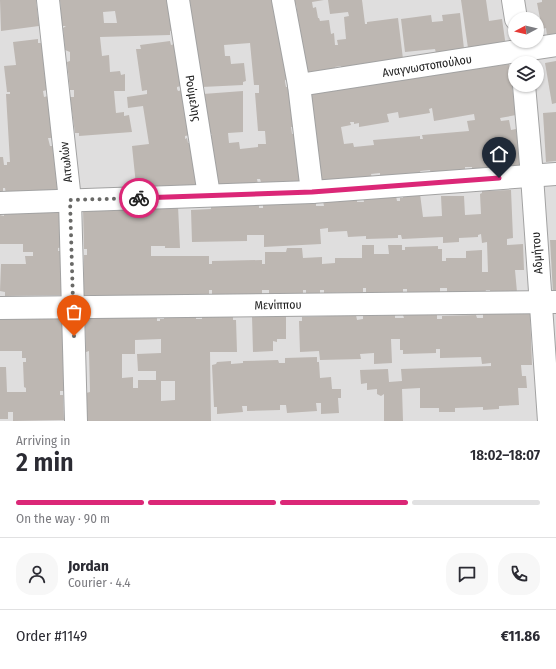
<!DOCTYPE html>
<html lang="en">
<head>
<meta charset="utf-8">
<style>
  body { margin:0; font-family:"Fira Sans Condensed",sans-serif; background:#f7f7f7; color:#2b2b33; height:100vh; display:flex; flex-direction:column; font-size:15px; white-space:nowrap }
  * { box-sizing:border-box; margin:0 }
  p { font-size:13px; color:#7c7c81 }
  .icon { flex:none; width:22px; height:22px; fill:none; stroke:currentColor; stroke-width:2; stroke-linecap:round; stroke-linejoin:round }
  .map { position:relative; height:421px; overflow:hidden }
  .drawer { display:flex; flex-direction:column; background:#fff; flex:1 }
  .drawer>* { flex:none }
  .needle { width:26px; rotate:263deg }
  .controls { position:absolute; left:508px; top:12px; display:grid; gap:8px }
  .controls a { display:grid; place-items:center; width:36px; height:36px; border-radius:50%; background:#fff; box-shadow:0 1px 3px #0004; font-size:20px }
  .pin { position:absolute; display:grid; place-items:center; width:34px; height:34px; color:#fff; margin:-41px -17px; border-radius:50% 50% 50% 0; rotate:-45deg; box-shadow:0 0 4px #0007 }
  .pin .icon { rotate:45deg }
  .courier { position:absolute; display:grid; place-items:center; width:40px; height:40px; margin:-20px; border:3px solid #db2777; border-radius:50%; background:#fff; color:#222; box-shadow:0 1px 5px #0007 }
  .headline em { font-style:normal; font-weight:600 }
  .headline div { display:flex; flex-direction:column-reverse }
  .headline { display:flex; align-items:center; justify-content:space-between; height:68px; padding:0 16px }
  h1 { font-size:26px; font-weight:600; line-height:30px }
  .bar { display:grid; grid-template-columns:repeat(4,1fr); gap:6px 4px; align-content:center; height:48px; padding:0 16px }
  .bar i { height:5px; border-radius:3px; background:#e1e1e2 }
  .bar .current { background:#db2777 }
  .bar p { grid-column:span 4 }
  .line { display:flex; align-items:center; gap:10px; padding:0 16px; border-top:1px solid #e1e1e2 }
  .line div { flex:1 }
  .round { display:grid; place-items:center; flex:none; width:42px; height:42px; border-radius:16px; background:#f7f7f7 }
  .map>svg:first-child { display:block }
  .residential { fill:#dfdede; fill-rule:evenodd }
  .building { fill:#bdb7b2; fill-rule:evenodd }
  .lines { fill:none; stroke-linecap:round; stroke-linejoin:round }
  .minor-casing { stroke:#a2a2a2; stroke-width:24 }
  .minor { stroke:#fff; stroke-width:22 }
  .done { stroke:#696967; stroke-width:4; stroke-dasharray:0 7.2 }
  .route { stroke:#db2777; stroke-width:5 }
  .labels { text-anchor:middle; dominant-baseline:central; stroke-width:3; stroke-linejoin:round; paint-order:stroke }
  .street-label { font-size:12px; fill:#212121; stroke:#fff }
</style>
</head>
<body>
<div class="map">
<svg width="556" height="421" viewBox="0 0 556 421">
  <rect width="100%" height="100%" fill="#f0eee9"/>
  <path class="residential" d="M 0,0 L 556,0 L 556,421 L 0,421 ZM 515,19 L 537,19 L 537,41 L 515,41 ZM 515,63 L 537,63 L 537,85 L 515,85 Z"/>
  <g class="building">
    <polygon points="0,0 36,0 39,26 1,31"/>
    <path d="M 60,0 L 169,0 L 173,30 L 170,31 L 170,35 L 100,37 L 102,56 L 109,55 L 110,72 L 120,71 L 121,75 L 125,74 L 125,91 L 114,91 L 116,113 L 124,112 L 124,116 L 129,115 L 132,132 L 79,136 L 79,133 L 75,133 L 70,97 L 74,97 L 74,90 L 70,90 L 67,62 L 70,61 L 70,52 L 65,50 L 63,28 L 66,26 L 62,26 ZM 115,11 L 117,23 L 104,23 L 103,12 Z"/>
    <polygon points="187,0 277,0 282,37 279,37 279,42 284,41 289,79 285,80 285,82 286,87 289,87 296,127 291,127 292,134 296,134 303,181 283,181 283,184 265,184 265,182 261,182 260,179 257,179 258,184 215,187 209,135 212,135 210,132 208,132 203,94 243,91 243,132 228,133 229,143 239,142 240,149 258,147 258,144 266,144 265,131 258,131 255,93 259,93 259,85 254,85 250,43 224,45 225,56 230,56 231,64 244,63 246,81 243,82 243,85 202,87 203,83 200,82"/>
    <polygon points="292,0 324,0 312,2 313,8 316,7 318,18 319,18 320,21 329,20 331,34 334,33 335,45 338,45 337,40 346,39 344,17 349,16 348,12 330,14 328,0 362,0 365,24 367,24 367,22 398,18 403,59 367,63 368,67 342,70 341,66 335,67 336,71 303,76 297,25 299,25 296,4 293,4"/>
    <polygon points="461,0 486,0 489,21 502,19 506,47 468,48"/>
    <polygon points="542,0 556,0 556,35 547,36 546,28 542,29 537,3 542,2"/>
    <polygon points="460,13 464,49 436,53 435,49 405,52 401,19 431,15 432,22 443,21 442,15"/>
    <polygon points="38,39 38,43 42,43 47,90 43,91 44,97 48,96 52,138 48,138 50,146 54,146 59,193 6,194 5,188 3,188 3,195 0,196 0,157 3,157 4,165 7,165 7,162 10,162 6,94 10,94 10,92 7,92 4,66 16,65 13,42"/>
    <polygon points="170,41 171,45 175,44 181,86 177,87 177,89 178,91 183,90 190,135 185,136 185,139 187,138 188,143 191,143 196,186 139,188 139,185 136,185 132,146 149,144 143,106 128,108 127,97 147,94 147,90 142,91 136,49 141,49 140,45"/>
    <polygon points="556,61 556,103 552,104 545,63"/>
    <path d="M 495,62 L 496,66 L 509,64 L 516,115 L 500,118 L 501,121 L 509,120 L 511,130 L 516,129 L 518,145 L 522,145 L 524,165 L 472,170 L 472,167 L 465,167 L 465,172 L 431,174 L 430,170 L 420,171 L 421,174 L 380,178 L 380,173 L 371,174 L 372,178 L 318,181 L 305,93 ZM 432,108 L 434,121 L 474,114 L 475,120 L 467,121 L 469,131 L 422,135 L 423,139 L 420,139 L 420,136 L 373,140 L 374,145 L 354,147 L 353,143 L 344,144 L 341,127 L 351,125 L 350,122 L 354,122 L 354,124 L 359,123 L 359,127 L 389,122 L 387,114 L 398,112 L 399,118 L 430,113 L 429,109 Z"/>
    <polygon points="556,112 556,161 546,162 543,113"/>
    <polygon points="511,190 513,238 507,239 507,245 523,244 524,270 515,270 517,292 490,293 490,290 486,290 485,293 447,294 447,288 440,288 440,294 407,295 407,289 403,289 403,293 366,293 366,288 363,288 363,292 324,293 324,290 320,290 320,293 306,293 306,290 303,290 303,294 269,295 269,290 262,290 262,294 212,294 212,290 209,290 209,294 204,294 205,296 155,297 155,295 84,295 84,255 87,255 87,249 84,249 83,209 147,207 147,210 150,210 150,207 178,206 180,248 165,248 165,246 151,246 151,256 209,256 209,264 212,264 212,261 262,260 262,264 265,264 265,252 286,252 287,248 302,248 303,258 322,257 322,264 335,263 335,258 362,258 362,245 374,245 374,254 389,254 388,245 402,245 402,250 405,250 405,247 438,246 438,249 442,249 442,261 446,261 446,258 466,258 466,251 482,250 482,272 488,272 487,242 482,243 481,234 478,235 478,237 459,238 459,242 443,243 443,237 402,239 401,235 398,235 398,238 366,239 366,236 348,237 347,231 328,232 328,228 320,229 321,244 264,247 264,235 247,235 247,241 192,242 191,210 211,209 211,206 259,205 259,208 263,208 263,204 316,202 316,206 324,206 323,201 357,199 357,202 364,202 363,197 396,196 397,201 400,201 400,198 403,198 403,194 420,194 423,217 442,216 441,196 464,196 465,215 481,214 480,194 482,193 482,191"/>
    <polygon points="62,211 63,247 58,248 58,251 61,251 62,295 5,296 5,292 0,291 1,264 26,264 25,256 33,256 33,252 23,252 23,244 0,244 0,215 4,216 4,212"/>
    <polygon points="550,240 556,240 556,293 553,293"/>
    <polygon points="530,312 532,365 521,365 522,376 526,376 527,388 518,388 519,405 499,406 499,409 483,410 483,407 455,408 455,412 439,412 439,408 420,408 420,388 402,389 403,421 384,421 384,394 381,396 377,394 377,389 367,390 367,383 361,384 360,370 388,369 389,382 402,381 401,369 491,366 491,363 482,364 481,357 440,358 440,349 436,349 436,353 403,354 403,350 400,350 400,339 391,339 392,363 374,364 374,353 360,354 361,359 320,360 319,351 300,352 299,321 302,321 302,317 356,315 357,320 363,319 363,316 395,315 395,318 404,318 403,315 437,315 437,319 442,319 442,316 476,315 477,318 483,318 483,313"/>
    <path d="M 196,313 L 196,319 L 202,319 L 202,316 L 233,315 L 233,320 L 236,320 L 237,352 L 210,352 L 211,421 L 87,421 L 86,393 L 90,392 L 89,351 L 86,352 L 85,322 L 88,322 L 88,318 L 157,316 L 157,321 L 160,321 L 160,319 L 164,319 L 164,314 ZM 161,339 L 161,353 L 137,354 L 138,371 L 156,371 L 156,380 L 138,380 L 138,388 L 133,388 L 133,377 L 122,378 L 122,354 L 135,354 L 135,340 ZM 161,381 L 175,381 L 175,400 L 161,401 Z"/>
    <polygon points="63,314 65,391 60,391 60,395 63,395 64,420 13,421 13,412 8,412 8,419 0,419 0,367 6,367 7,392 26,392 26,388 24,387 23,362 26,362 26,358 22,358 22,351 0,351 0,315"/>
    <polygon points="252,316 286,316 286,339 277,339 277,342 273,341 273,351 253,352"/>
    <polygon points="317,357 317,362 319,362 320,378 331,377 332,389 341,389 341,398 338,398 339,413 321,414 321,403 316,403 317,411 287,413 286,405 280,405 280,410 247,411 247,406 242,406 243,412 217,414 217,407 214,407 212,365 216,364 217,362 231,361 231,364 243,363 243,361 278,360 279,363 285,363 285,358"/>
  </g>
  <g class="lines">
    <g class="minor-casing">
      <g id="minor">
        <polyline points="48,0 70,200 76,421"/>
        <polyline points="178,0 209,195"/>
        <polyline points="283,0 299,85 312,192"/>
        <polyline points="513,0 516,19"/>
        <polyline points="299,85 556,45"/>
        <polyline points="524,85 532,176 549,421"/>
        <polyline points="0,203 312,192 556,174"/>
        <polyline points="0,308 556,302"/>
      </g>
    </g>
    <use href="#minor" class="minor"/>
  </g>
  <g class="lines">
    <polyline class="done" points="74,336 70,200 139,198"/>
    <polyline class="route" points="139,198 312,192 499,178"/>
  </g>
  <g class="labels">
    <g class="street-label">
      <text transform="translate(427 66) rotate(-9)">Αναγνωστοπούλου</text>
      <text transform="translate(193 98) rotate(81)">Ρούμελης</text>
      <text transform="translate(66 162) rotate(-96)">Αιτωλών</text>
      <text transform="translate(537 253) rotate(-94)">Αδμήτου</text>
      <text transform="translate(278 305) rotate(-1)">Μενίππου</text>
    </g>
  </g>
</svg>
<div class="controls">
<a><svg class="needle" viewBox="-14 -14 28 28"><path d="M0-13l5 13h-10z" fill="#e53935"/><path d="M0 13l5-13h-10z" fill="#7c7c81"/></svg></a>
<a><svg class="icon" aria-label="layers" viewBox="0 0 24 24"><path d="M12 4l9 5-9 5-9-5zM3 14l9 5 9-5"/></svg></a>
</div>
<div class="pin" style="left:74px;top:336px;background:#ea580c"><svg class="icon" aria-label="bag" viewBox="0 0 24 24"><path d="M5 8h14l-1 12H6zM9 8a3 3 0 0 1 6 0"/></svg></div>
<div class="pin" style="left:499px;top:178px;background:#1f2937"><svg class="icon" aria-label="home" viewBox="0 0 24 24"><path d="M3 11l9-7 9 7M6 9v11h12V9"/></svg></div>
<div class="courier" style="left:139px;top:198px"><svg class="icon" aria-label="bike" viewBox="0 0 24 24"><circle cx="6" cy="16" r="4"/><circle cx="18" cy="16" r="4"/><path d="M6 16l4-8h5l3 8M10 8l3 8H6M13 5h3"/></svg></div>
</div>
<section class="drawer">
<div class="headline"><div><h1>2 min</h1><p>Arriving in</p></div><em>18:02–18:07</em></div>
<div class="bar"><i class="current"></i><i class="current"></i><i class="current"></i><i></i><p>On the way · 90 m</p></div>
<div class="line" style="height:72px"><a class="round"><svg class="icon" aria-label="person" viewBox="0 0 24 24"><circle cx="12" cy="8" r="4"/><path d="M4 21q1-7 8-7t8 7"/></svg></a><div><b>Jordan</b><p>Courier · 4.4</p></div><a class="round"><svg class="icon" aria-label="chat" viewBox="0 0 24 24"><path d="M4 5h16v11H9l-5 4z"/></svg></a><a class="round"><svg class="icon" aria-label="phone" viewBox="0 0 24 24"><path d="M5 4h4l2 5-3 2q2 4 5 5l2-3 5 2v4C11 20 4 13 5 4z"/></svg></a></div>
<div class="line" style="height:52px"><div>Order #1149</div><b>€11.86</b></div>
</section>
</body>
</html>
